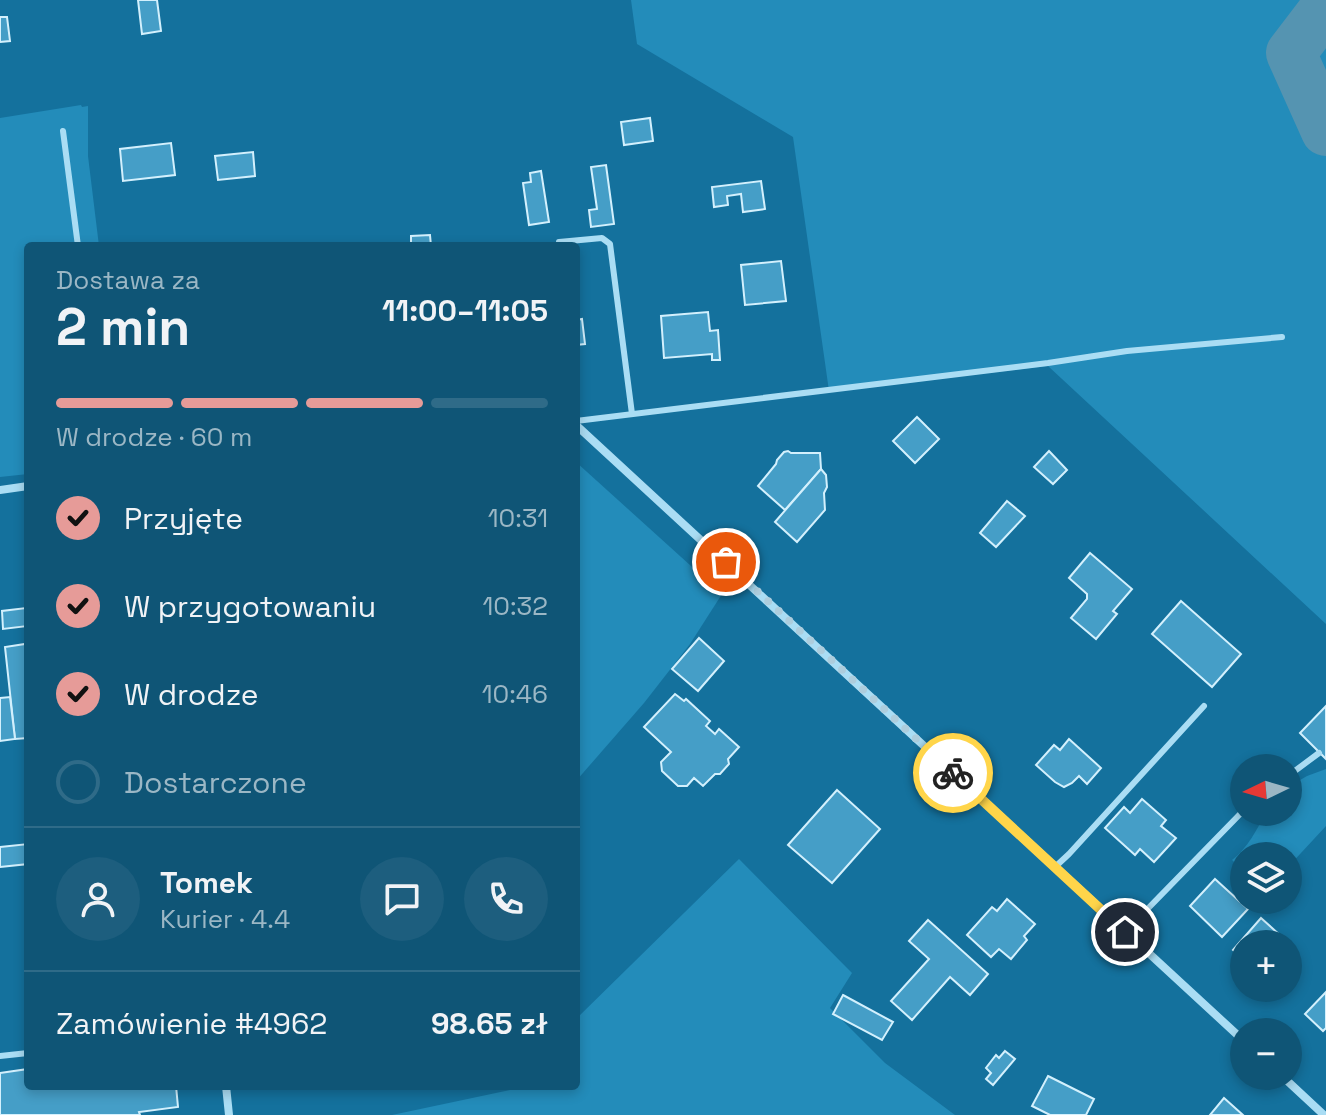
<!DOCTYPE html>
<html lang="pl">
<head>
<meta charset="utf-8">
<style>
  body { margin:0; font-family:"Space Grotesk",sans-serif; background:#1d5e7e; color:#f1f3f6; height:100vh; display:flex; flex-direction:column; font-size:30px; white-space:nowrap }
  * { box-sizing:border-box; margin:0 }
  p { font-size:26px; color:#9bb7c5 }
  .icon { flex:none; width:44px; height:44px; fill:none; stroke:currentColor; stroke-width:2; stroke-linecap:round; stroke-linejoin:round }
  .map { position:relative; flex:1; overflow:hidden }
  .details { position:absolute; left:24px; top:242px; width:556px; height:848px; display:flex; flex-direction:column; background:#0f5576; border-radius:8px; box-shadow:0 4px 12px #0003 }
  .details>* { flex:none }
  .needle { width:52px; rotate:265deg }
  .tools { position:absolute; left:1230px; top:754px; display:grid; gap:16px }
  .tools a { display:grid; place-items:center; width:72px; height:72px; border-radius:50%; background:#0f5576; box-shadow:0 4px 12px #0003; font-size:40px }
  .pin { position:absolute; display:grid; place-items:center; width:68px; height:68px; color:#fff; margin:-34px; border:4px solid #fff; border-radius:50%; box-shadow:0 2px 8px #0007 }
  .courier { position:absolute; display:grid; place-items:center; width:80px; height:80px; margin:-40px; border:6px solid #ffd54a; border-radius:50%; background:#fff; color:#222; box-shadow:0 2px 10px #0007 }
  .overview em { font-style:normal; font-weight:600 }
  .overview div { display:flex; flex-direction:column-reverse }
  .overview { display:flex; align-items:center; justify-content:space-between; height:136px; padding:0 32px }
  h1 { font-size:52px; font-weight:600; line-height:60px }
  .bar { display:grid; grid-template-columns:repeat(4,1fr); gap:12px 8px; align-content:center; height:96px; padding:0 32px }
  .bar i { height:10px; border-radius:6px; background:#2f6b88 }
  .bar .active { background:#e69b98 }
  .bar p { grid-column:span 4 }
  .line { display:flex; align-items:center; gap:20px; padding:0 32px; border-top:2px solid #2f6b88 }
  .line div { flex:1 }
  .round { display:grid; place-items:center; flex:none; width:84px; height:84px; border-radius:42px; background:#1d5e7e }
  ol { padding:0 32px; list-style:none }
  li { display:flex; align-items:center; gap:24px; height:88px }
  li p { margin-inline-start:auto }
  li .icon { padding:8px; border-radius:50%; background:#e69b98; color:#111; stroke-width:4 }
  li:last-child { color:#9bb7c5 }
  li i { width:44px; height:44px; border:4px solid #2f6b88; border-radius:50% }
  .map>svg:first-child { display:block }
  .green { fill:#238cba }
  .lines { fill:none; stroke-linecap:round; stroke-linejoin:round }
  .river { stroke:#5594b1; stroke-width:50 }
  .building { fill:#459ec7; stroke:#d3f0fd; stroke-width:2 }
  .lane { stroke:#aaddf4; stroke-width:6 }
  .street { stroke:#aaddf4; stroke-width:8 }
  .done { stroke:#adcddd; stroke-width:8; stroke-dasharray:0 14.4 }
  .route { stroke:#ffd54a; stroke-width:10 }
</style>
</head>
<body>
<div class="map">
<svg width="1326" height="1115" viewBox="0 0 1326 1115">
  <rect width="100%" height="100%" fill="#14719d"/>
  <g class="green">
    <polygon points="631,0 1326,0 1326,624 1048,366 829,391 793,137 637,44"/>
    <polygon points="81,105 82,107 88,106 88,156 99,246 28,246 28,474 0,477 0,118"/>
    <polygon points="576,462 722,594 690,644 644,703 576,781"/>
    <path d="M 1326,769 L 1326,826 L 1288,867 L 1288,856 L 1244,856 L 1244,871 L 1232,860 C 1247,849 1258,828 1266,812 L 1288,812 L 1288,787 L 1307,776 Z"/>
    <polygon points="739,859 852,973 830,1008 885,1063 955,1115 392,1115 510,1090 513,1086 576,1086 576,1019"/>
  </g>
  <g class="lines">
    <polyline class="river" points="1326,7 1291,53 1326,131"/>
  </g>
  <g class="building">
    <polygon points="138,0 157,0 161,31 142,34"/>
    <polygon points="0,17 7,17 10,41 0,42"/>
    <polygon points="650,118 653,141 624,145 621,122"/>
    <polygon points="171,143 175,175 123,181 120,149"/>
    <polygon points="253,152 255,176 218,180 215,156"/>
    <polygon points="606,165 614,224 591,227 589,210 597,209 591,167"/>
    <polygon points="541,171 549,222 529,225 523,183 531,182 530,173"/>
    <polygon points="761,181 765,209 743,212 741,194 727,196 728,205 714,207 712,187"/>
    <polygon points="430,235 431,246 411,246 411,236"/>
    <polygon points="781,261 786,301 745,305 741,265"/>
    <polygon points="708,312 710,331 718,330 720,360 712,360 712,354 664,358 661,316"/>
    <polygon points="582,319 585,344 576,345 576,320"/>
    <polygon points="917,417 939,439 915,463 893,441"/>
    <polygon points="788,451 791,453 820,453 821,469 785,510 758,486 776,464 777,460 784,452"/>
    <polygon points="1049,451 1067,470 1053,484 1034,467"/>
    <polygon points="821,469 826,475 827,487 824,493 825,510 797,542 775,522"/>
    <polygon points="1007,501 1025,516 996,547 980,533"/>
    <polygon points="1090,553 1132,589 1113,611 1117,614 1096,639 1071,618 1087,599 1087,594 1069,578"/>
    <polygon points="1181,601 1241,654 1212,687 1152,634"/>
    <polygon points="26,608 28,626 3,629 2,611"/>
    <polygon points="699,638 724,661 698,691 672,669"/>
    <polygon points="25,644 28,671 28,738 15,739 5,647"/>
    <polygon points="675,694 684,701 686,699 710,721 706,726 715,734 719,729 739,747 728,759 729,764 720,774 715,774 703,786 694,778 687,786 678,786 662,771 661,762 671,752 644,727"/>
    <polygon points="10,697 15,739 0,741 0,698"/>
    <polygon points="1326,706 1326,759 1300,733"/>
    <polygon points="1069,739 1101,768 1087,784 1079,776 1072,783 1064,787 1055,782 1036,765 1054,745 1060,750"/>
    <polygon points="837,790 880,829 832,883 788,845"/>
    <polygon points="1142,799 1166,820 1161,826 1176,838 1154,862 1140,849 1135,855 1105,828 1124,807 1130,813"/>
    <polygon points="28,844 28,864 0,867 0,847"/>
    <polygon points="1215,879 1248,909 1222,937 1190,906"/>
    <polygon points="1007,899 1035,924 1024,936 1027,940 1011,959 999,949 991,957 967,935 992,907 997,911"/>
    <polygon points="1261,918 1292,946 1288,951 1288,944 1244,944 1244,960 1233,950"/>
    <polygon points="928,920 988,974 970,995 950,977 912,1020 891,1001 929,959 909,941"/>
    <polygon points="1326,992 1326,1028 1323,1031 1305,1014"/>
    <polygon points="843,995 893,1022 882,1040 833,1014"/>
    <polygon points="1005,1051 1015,1059 993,1085 986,1079 991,1073 986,1068 996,1055 999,1058"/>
    <polygon points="28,1069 28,1086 176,1086 178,1107 139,1112 140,1115 0,1115 0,1073"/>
    <polygon points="1048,1076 1094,1099 1086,1115 1050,1115 1032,1106"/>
    <polygon points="1224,1098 1243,1115 1210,1115"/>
  </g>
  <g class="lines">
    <g class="lane">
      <polyline points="63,131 78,246"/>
      <polyline points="559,242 602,238 610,244 632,414"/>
      <polyline points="576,421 1048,363 1127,351 1282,337"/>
      <polyline points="1288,776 1319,753"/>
      <polyline points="1055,867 1069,854 1204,706"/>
      <polyline points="1125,932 1244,810"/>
      <polyline points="0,1056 28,1053"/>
    </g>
    <g class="street">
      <polyline points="576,425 1244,1041"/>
      <polyline points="0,490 28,486"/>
      <polyline points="1282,1076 1324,1115"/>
      <polyline points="226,1086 229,1115"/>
    </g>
  </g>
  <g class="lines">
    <polyline class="done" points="726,562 953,773"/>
    <polyline class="route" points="953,773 1125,932"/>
  </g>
</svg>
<div class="tools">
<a><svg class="needle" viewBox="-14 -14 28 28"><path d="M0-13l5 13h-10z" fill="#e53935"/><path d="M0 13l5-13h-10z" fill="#9bb7c5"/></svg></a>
<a><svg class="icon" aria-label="layers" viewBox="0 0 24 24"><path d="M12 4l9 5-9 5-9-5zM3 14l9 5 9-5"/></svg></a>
<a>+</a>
<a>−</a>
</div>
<div class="pin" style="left:726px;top:562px;background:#ea580c"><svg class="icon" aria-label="bag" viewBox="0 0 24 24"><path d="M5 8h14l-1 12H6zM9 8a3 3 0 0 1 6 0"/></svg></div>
<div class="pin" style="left:1125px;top:932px;background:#1f2937"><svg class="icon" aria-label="home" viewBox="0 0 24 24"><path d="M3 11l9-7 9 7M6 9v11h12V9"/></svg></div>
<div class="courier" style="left:953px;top:773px"><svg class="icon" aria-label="bike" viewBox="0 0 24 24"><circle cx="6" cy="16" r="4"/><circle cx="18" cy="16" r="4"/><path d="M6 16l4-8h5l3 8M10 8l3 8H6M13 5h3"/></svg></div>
<section class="details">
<div class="overview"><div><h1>2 min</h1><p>Dostawa za</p></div><em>11:00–11:05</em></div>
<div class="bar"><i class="active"></i><i class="active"></i><i class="active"></i><i></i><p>W drodze · 60 m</p></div>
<ol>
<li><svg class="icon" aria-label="check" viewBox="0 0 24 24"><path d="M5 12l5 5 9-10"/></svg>Przyjęte<p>10:31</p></li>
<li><svg class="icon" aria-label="check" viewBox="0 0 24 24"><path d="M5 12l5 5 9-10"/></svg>W przygotowaniu<p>10:32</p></li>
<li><svg class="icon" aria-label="check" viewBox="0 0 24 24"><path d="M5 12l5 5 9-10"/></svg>W drodze<p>10:46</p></li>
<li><i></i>Dostarczone</li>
</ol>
<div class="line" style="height:144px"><a class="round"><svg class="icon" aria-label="person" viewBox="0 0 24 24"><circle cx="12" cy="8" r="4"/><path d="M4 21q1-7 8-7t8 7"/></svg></a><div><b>Tomek</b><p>Kurier · 4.4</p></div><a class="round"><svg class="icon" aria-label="chat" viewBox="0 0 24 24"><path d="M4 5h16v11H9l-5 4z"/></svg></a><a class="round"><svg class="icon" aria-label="phone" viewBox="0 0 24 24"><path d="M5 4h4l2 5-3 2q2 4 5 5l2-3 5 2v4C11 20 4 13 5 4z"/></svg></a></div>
<div class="line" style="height:104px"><div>Zamówienie #4962</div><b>98.65 zł</b></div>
</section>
</div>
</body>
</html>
